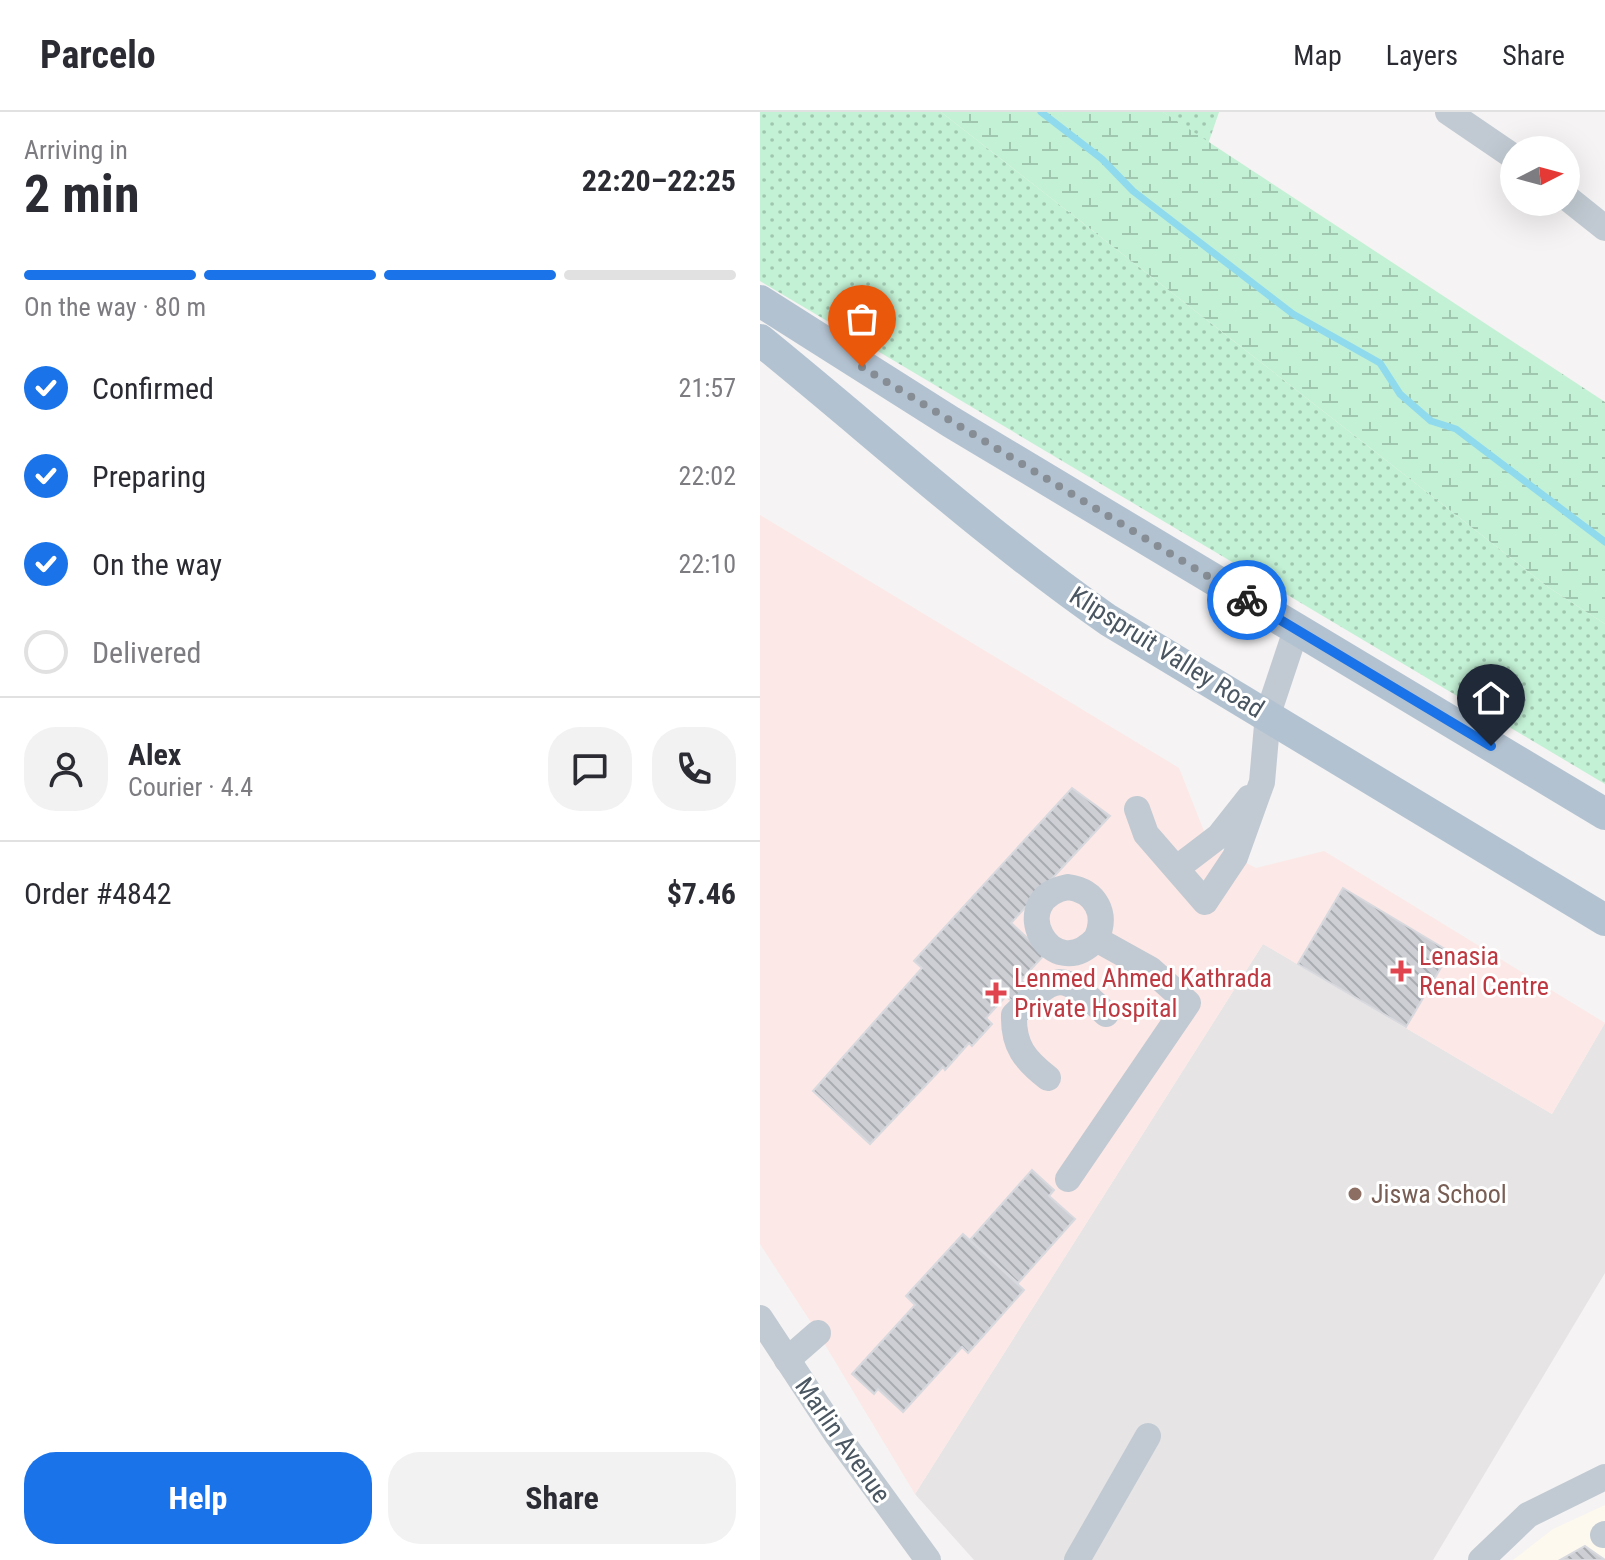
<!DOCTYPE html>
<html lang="en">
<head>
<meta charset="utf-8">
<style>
  body { margin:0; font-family:"Roboto Condensed",sans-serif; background:#f2f2f3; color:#2b2b33; height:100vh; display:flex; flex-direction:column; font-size:30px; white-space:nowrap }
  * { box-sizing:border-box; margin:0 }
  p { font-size:26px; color:#7c7c81 }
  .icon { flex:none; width:44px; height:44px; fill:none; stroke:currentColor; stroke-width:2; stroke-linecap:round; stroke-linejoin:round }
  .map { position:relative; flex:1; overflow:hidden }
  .sheet { display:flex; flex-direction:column; background:#fff; width:760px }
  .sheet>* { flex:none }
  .needle { width:52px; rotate:84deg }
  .fabs { position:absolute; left:740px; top:24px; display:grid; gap:16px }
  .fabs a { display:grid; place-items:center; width:80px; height:80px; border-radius:50%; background:#fff; box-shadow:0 8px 32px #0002; font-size:40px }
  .pin { position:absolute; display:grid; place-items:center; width:68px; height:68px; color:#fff; margin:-82px -34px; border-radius:50% 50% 50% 0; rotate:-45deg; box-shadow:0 0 8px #0007 }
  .pin .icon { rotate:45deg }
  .courier { position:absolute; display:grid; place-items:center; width:80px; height:80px; margin:-40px; border:6px solid #1a73e8; border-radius:50%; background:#fff; color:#222; box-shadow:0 2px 10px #0007 }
  .overview em { font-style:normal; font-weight:700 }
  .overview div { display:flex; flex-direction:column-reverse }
  .overview { display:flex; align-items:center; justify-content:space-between; height:136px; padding:0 24px }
  h1 { font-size:52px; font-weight:700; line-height:60px }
  .bar { display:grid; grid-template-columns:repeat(4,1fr); gap:12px 8px; align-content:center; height:96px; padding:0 24px }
  .bar i { height:10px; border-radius:6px; background:#e1e1e2 }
  .bar .current { background:#1a73e8 }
  .bar p { grid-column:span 4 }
  .line { display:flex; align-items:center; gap:20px; padding:0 24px; border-top:2px solid #e1e1e2 }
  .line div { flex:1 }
  .round { display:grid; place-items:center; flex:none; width:84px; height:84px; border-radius:32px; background:#f2f2f3 }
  ol { padding:0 24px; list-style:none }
  li { display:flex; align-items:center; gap:24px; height:88px }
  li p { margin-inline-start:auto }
  li .icon { padding:8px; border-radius:50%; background:#1a73e8; color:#fff; stroke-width:4 }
  li:last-child { color:#7c7c81 }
  li i { width:44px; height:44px; border:4px solid #e1e1e2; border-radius:50% }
  .primary-button { display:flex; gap:16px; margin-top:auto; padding:16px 24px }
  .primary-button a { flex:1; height:92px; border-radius:32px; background:#1a73e8; color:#fff; font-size:32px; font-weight:700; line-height:92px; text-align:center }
  .primary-button a+a { background:#f2f2f3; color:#2b2b33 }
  header { display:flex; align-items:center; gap:48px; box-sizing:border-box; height:112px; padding:0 40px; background:#fff; border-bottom:2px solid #e1e1e2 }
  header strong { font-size:38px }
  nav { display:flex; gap:44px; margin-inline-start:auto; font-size:28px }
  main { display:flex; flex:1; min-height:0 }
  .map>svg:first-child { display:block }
  .commercial { fill:#fdf9ef }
  .education { fill:#e6e4e5 }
  .medical { fill:#fce8e6 }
  .grass { fill:url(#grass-dots) }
  .wetland { fill:url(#wetland-marsh) }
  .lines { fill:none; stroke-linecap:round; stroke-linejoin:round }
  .stream { stroke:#90daee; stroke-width:7 }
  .building { fill:url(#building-back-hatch); stroke:#d7d9de; stroke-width:2 }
  .minor { stroke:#c1cad2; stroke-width:26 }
  .major { stroke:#b3c2d1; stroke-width:32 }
  .done { stroke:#868d94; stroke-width:8; stroke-dasharray:0 14.4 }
  .route { stroke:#1a73e8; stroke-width:10 }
  .health-dot { fill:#e0444e; stroke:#fff; stroke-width:3 }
  .education-dot { fill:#8d6e63; stroke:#fff; stroke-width:3 }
  .labels { text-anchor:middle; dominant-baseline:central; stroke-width:6; stroke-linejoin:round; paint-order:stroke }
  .street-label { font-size:26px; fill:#4a5661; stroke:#fff }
  .health-label { font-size:26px; fill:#be3a42; stroke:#fff; text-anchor:start }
  .education-label { font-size:26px; fill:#785e54; stroke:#fff; text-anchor:start }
</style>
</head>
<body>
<header>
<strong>Parcelo</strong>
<nav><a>Map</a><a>Layers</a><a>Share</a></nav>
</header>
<main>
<section class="sheet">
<div class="overview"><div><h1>2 min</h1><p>Arriving in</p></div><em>22:20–22:25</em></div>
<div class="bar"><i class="current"></i><i class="current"></i><i class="current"></i><i></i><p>On the way · 80 m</p></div>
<ol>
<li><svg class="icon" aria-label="check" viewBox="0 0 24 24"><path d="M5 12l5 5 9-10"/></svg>Confirmed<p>21:57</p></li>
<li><svg class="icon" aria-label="check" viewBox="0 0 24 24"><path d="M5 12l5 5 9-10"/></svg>Preparing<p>22:02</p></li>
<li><svg class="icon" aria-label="check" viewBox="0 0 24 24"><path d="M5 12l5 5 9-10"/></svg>On the way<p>22:10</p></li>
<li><i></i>Delivered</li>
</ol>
<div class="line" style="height:144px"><a class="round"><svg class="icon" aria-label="person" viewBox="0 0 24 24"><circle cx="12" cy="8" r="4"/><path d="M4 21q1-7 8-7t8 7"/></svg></a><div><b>Alex</b><p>Courier · 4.4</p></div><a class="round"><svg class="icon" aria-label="chat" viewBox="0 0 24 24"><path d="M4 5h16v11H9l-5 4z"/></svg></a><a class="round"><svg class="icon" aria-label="phone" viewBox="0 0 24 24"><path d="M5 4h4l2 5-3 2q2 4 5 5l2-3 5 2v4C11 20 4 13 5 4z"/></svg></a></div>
<div class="line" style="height:104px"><div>Order #4842</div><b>$7.46</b></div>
<div class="primary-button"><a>Help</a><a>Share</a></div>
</section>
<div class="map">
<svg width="845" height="1448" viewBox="0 0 845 1448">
  <defs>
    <pattern id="grass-dots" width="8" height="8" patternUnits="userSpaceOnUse" patternTransform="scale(2)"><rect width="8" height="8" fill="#c3f1d5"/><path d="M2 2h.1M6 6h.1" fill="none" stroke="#a0c6b0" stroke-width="1.8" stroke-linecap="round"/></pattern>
    <pattern id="wetland-marsh" width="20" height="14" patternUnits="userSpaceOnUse" patternTransform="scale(2)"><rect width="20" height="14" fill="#c3f1d5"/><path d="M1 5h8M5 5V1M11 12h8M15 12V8" fill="none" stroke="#a0c6b0"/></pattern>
    <pattern id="building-back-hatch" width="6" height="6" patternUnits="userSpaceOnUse" patternTransform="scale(2)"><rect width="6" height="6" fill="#cdcfd5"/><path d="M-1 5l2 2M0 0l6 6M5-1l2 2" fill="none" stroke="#a8abb0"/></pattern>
  </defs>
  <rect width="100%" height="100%" fill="#f5f3f3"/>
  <polygon class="commercial" points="845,1393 845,1448 753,1448 793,1417"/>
  <polygon class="education" points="503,832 792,1002 845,911 845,1161 673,1448 214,1448 155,1382"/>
  <polygon class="medical" points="0,403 419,656 449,732 496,756 564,739 845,911 792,1002 503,832 155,1382 58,1221 0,1132"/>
  <g class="grass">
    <polygon points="0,0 181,0 788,475 845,512 845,672 0,169"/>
    <polygon points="403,0 459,0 448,32"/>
  </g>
  <polygon class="wetland" points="181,0 403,0 845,290 845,512 788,475"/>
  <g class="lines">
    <polyline class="stream" points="281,0 342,47 373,79 533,202 620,251 640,282 671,309 696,317 845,430"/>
  </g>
  <g class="building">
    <polygon points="312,676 350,704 251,811 285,842 261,868 279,884 264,900 246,884 226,906 232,912 212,934 209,931 185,958 183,955 110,1032 53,979 162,856 154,849"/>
    <polygon points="583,776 690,840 646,915 538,852"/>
    <polygon points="272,1058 294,1078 289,1084 315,1107 258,1171 210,1128"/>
    <polygon points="203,1122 264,1178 208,1241 202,1235 143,1300 118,1277 114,1282 92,1262 155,1193 146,1184"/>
    <polygon points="825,1434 845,1448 800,1448"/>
  </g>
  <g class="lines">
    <g class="minor">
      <polyline points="688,0 754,45"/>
      <polyline points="806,85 845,116"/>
      <polyline points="377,697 386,722 445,790 475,745 502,670 508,602 536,518"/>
      <polyline points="417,756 459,724 489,686"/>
      <path d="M 288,966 C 265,948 253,934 254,903 C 297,861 301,858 346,902"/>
      <path d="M 308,1067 L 428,891 L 390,857 L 336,827 C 291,875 244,787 308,775 C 336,779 348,802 336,827"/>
      <polyline points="0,1206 77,1323 168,1448"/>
      <polyline points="27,1248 58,1221"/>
      <polyline points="843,1423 845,1422"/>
      <polyline points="317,1448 388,1324"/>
      <polyline points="721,1448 768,1403 845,1365"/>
    </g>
    <g class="major">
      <polyline points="0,189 191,310 845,702"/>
      <path d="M 0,228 C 116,322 225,422 348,508 L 845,808"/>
    </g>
  </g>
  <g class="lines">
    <polyline class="done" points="102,255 487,488"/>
    <polyline class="route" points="487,488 731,634"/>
  </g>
  <g class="health-dot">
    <path d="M637 847h8v8h8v8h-8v8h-8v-8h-8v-8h8z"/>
    <path d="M232 869h8v8h8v8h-8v8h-8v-8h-8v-8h8z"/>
  </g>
  <circle class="education-dot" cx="595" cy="1082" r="8"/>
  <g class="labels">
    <g class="street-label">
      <text transform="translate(407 540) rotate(32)">Klipspruit Valley Road</text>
      <text transform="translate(83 1328) rotate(55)">Marlin Avenue</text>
    </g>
    <g class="health-label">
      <text x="659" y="844">Lenasia<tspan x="659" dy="30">Renal Centre</tspan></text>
      <text x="254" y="866">Lenmed Ahmed Kathrada<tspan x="254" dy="30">Private Hospital</tspan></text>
    </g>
    <g class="education-label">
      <text x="611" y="1082">Jiswa School</text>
    </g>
  </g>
</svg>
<div class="fabs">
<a><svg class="needle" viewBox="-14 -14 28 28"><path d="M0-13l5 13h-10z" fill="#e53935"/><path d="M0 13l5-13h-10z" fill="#7c7c81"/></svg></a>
</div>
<div class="pin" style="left:102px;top:255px;background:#ea580c"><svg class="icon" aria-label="bag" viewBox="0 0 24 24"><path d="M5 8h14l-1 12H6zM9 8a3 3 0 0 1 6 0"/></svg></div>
<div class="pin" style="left:731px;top:634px;background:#1f2937"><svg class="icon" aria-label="home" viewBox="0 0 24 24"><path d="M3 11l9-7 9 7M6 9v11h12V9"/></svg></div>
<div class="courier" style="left:487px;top:488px"><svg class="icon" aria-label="bike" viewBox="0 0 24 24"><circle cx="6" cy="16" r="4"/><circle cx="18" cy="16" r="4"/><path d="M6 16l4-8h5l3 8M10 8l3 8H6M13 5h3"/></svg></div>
</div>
</main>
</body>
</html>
